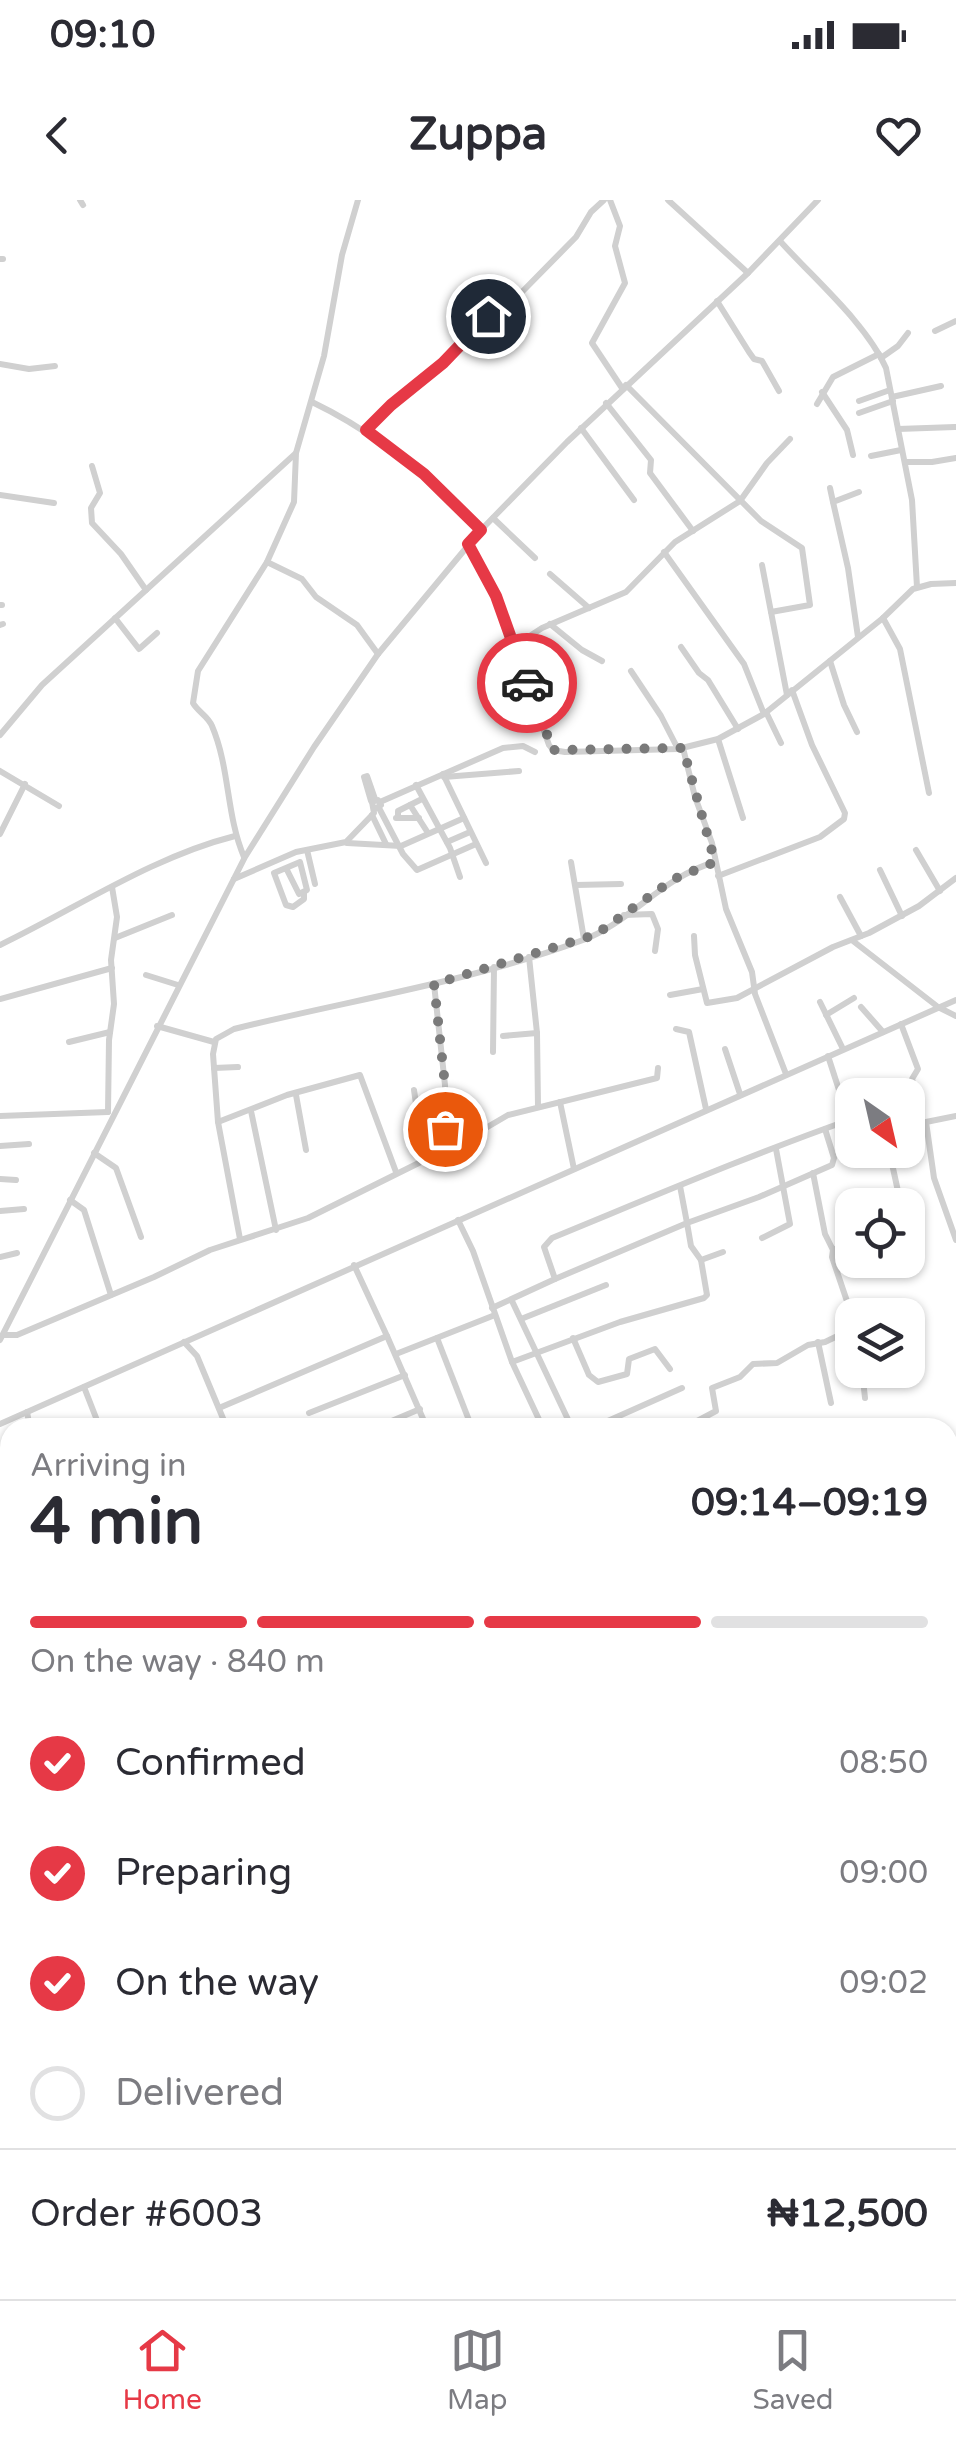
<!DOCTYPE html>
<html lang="en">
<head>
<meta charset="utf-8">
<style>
  body { margin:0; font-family:"Varela Round",sans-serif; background:#f7f7f7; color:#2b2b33; height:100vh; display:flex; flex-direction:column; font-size:38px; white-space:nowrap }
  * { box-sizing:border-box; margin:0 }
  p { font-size:32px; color:#7c7c81 }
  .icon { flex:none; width:55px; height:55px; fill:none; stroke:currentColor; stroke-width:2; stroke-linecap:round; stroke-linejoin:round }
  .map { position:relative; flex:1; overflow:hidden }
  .panel { position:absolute; left:0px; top:1218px; width:958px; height:882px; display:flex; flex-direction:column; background:#fff; border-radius:30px 30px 0 0; box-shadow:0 2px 8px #0004 }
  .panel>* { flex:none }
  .needle { width:65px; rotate:146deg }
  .controls { position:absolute; left:835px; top:878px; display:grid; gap:20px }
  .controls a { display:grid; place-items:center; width:90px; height:90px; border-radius:20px; background:#fff; box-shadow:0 2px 8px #0004; font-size:50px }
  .pin { position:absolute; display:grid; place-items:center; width:85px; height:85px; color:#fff; margin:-42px; border:5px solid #fff; border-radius:50%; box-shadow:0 2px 10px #0007 }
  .courier { position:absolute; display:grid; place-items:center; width:100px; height:100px; margin:-50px; border:8px solid #e63946; border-radius:50%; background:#fff; color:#222; box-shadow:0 2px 12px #0007 }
  .overview em { font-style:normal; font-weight:700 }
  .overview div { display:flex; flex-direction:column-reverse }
  .overview { display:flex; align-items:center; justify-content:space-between; height:170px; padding:0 30px }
  h1 { font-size:65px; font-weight:700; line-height:75px }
  .bar { display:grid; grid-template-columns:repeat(4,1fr); gap:15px 10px; align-content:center; height:120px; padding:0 30px }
  .bar i { height:12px; border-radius:8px; background:#e1e1e2 }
  .bar .current { background:#e63946 }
  .bar p { grid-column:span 4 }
  .line { display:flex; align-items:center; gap:25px; padding:0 30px; border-top:2px solid #e1e1e2 }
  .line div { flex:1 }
  ol { padding:0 30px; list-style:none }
  li { display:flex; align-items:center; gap:30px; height:110px }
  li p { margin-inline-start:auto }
  li .icon { padding:10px; border-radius:50%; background:#e63946; color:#fff; stroke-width:4 }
  li:last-child { color:#7c7c81 }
  li i { width:55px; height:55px; border:5px solid #e1e1e2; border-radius:50% }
  .status { display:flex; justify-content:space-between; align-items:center; height:70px; padding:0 50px; background:#fff; direction:ltr }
  .status svg { height:28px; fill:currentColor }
  header { display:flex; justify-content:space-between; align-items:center; height:130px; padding:0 30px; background:#fff; font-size:45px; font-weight:700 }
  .menu { display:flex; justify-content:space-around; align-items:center; height:140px; border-top:2px solid #e1e1e2; background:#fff; font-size:28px; color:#7c7c81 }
  .menu a { display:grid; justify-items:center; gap:5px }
  .menu .current { color:#e63946 }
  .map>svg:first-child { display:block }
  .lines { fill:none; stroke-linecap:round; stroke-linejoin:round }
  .minor { stroke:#d0d0d0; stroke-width:6 }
  .done { stroke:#7a7a7a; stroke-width:10; stroke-dasharray:0 18 }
  .route { stroke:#e63946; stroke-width:12 }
</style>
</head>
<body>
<div class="status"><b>09:10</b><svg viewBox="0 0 49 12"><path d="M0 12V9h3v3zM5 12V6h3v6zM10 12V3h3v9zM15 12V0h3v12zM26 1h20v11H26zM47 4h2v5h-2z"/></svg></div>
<header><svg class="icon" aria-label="back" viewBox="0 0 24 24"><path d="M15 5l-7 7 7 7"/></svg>Zuppa<svg class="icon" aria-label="heart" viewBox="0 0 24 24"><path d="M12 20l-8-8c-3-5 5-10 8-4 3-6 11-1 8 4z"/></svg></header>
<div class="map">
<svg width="956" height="2099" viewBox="0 0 956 2099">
  <rect width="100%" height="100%" fill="#fff"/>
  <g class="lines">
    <g class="minor">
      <polyline points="80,0 83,5"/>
      <polyline points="610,0 620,26 615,46 625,83 592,143 622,188"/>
      <polyline points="668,0 748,73"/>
      <path d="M 780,41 C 813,78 866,123 886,168 L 912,300 L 917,387"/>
      <polyline points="0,59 3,59"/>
      <polyline points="717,101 749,152 754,159 762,161 779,191"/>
      <polyline points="935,131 956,121"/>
      <polyline points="881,158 898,146 908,133"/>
      <polyline points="0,164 29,169 55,166"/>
      <polyline points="626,185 761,321 802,348 810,405 771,412 787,495"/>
      <polyline points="822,192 847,230 853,255"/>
      <polyline points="892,197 941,186"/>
      <polyline points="859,201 890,190"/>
      <path d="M 312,202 C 377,233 431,278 481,330"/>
      <polyline points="606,203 651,260 650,273 693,331"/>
      <polyline points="817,204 833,177 879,154"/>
      <polyline points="859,213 893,201"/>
      <polyline points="581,228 634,300"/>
      <polyline points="898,229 955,227"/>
      <polyline points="366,231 391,205 443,163 488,116 518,96 576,37 591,12 604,0"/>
      <polyline points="871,256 901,250"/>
      <polyline points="905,262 932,262 956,258"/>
      <polyline points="92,266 100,293 91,308 92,323 121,354 146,390"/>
      <polyline points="830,288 833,302"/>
      <polyline points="0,295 54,303"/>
      <polyline points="493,318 535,358"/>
      <polyline points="468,344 496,397 549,545 553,550 565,552 678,549 718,539 764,514 883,418 913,389 931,384 956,383"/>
      <polyline points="664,352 744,464 764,514"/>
      <polyline points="267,362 302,379 316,397 357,425 378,454"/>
      <polyline points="762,365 771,412"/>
      <polyline points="550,374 589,408"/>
      <polyline points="0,405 2,405"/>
      <polyline points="115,418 139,449 157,433"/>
      <polyline points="883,418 900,449 929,593"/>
      <polyline points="550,424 582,450 602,461"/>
      <polyline points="0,425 3,424"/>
      <polyline points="858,437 848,368 833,302 859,292"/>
      <polyline points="513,447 542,428 626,392 675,342 740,301 767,263 790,239"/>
      <polyline points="681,447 699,473 708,480 738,529"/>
      <polyline points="830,461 844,505 857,532"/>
      <polyline points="631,471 661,516 678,549"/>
      <polyline points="766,512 781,543"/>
      <polyline points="0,535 42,485 295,254"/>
      <polyline points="718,539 743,618"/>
      <polyline points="683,548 695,597 712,643 726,709 752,772 755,794 786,874"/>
      <polyline points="0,571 59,606"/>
      <polyline points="443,574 486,663"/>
      <polyline points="444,577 519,571"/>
      <polyline points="416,585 450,648 460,677"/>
      <polyline points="371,601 364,577 367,576 375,599"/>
      <polyline points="380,602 503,548 523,546 535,552"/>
      <polyline points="410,605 428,633"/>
      <polyline points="379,608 403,654 417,670 476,644"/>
      <polyline points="372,615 386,644"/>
      <polyline points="398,617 398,611 422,599"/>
      <polyline points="396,618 419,618"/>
      <polyline points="0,634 25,584"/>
      <polyline points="447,642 470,632"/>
      <polyline points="347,643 401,646 464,618"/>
      <polyline points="307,650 315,684"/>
      <polyline points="916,650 940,691"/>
      <path d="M 244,657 C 226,615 230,568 212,526 C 208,516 198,512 193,503 L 198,471 L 267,362 L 294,302 L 296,253 L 324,156 L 342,55 L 358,0"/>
      <polyline points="571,662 584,739"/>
      <polyline points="286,668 299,694 307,690 300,662 274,673 286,705 293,707 304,699 304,693"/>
      <polyline points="880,670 902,716"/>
      <polyline points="718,676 820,637 844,619 845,613 812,545 792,490"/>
      <polyline points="234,679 296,652 346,642 374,613 372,602 378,600 381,605 375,609"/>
      <polyline points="576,685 621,684"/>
      <polyline points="840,697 861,736"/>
      <polyline points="624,715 652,714 658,729 655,751"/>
      <polyline points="694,736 695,755 707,803 737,798 833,747 869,733 919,706 956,678"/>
      <polyline points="115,738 172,715"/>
      <polyline points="853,741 938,807 956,816"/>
      <path d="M 0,745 C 77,708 152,657 235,636"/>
      <polyline points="529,757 537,833 538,907"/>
      <polyline points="146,775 178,785"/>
      <polyline points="434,784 445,885 447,948"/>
      <polyline points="670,795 703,789"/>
      <polyline points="0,799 112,768"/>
      <polyline points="820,802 843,849"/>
      <polyline points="861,807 883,832"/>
      <polyline points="826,815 854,798"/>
      <polyline points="901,824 918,869 912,879 916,894 908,898"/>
      <polyline points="157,826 214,842"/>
      <polyline points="676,829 689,832 706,909"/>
      <polyline points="503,836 537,833"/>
      <polyline points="69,842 110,832"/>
      <polyline points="725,849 740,894"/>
      <polyline points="493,852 494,767"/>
      <polyline points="828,856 840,893"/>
      <polyline points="214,868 238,867"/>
      <polyline points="414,890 424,958"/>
      <polyline points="296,895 306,950"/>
      <polyline points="560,902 574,969"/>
      <polyline points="251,911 276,1030"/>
      <polyline points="108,912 109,840 114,804 111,760 117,717 112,687"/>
      <polyline points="0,916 108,912"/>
      <polyline points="956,916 926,922 934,978 956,1040"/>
      <polyline points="218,922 287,895 360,875 396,972"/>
      <polyline points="0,946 29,944"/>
      <polyline points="889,950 901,1005"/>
      <polyline points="94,953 116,968 141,1037"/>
      <polyline points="813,973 825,1034 833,1050"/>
      <polyline points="0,979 16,980"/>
      <polyline points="70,1000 84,1010 111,1095"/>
      <polyline points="0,1011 24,1009"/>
      <polyline points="458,1020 473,1051 512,1162 543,1228"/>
      <polyline points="762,1038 790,1024 776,949"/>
      <path d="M 240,1039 L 218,922 L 213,854 L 216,839 L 234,829 C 350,800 470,782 583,740 C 631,722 662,677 715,662"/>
      <polyline points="852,1041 833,1050 832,1057 852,1116"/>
      <polyline points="723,1052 701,1060 691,1046 687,1023 759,997 832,965 834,958 825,929"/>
      <polyline points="0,1057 17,1053"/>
      <polyline points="555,1079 687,1023 680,986"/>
      <polyline points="512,1101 572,1228"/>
      <path d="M 492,1108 L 555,1079 L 544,1047 L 552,1038 C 652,997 750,955 852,919"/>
      <polyline points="521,1119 606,1085"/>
      <polyline points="3,1135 17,1135 154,1077 210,1050 308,1018 467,939 508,915 657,878 658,868"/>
      <polyline points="387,1136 427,1228"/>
      <polyline points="437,1138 472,1228"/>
      <polyline points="573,1138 589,1175 598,1182 627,1174 629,1159 655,1149 670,1169"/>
      <polyline points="0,1140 245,657 314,547 378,454 481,330 567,242 748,73 818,0"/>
      <polyline points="184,1142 197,1156 227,1228"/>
      <polyline points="818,1142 831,1203"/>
      <polyline points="396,1154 495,1115"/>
      <polyline points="512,1162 620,1122 704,1098 707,1095 701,1060"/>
      <polyline points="862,1170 865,1198"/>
      <polyline points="84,1187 100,1228"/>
      <polyline points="219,1208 387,1136 354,1065"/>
      <polyline points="27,1212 30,1228"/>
      <polyline points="309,1213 405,1175"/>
      <polyline points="0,1224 956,800"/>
      <polyline points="375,1228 420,1209"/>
      <polyline points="592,1228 682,1188"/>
      <polyline points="684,1228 716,1211 712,1188 740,1177 753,1164 777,1163 808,1145 825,1142 852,1129"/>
      <polyline points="948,1287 956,1283"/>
      <polyline points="0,1348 10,1351"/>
      <polyline points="948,1431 956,1429"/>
      <polyline points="0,1464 10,1465"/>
      <polyline points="948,1530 956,1524"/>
      <polyline points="0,1545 10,1545"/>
      <polyline points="948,1564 956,1568"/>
      <polyline points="0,1612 10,1612"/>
      <polyline points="0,1655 10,1656"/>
      <polyline points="0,1711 5,1712"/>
      <polyline points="0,1786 10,1785"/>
      <polyline points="948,1801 956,1804"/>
      <polyline points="948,1852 956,1856"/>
      <polyline points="0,1935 10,1932"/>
      <polyline points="948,2006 956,2008"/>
      <polyline points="0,2012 10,2006"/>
      <polyline points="85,2090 86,2099"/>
      <polyline points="243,2090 268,2099"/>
      <polyline points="775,2090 775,2099"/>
      <polyline points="8,2099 15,2090"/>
      <polyline points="208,2099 223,2090"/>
      <polyline points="379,2099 381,2090"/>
      <polyline points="467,2099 467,2090"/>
      <polyline points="585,2099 587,2090"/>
    </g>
  </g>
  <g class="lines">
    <polyline class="done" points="445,929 445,885 434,784 595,735 674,679 715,662 683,548 553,550 527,483"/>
    <polyline class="route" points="488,116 443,163 391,205 366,230 424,274 481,330 468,344 496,396 527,483"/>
  </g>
</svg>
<div class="controls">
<a><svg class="needle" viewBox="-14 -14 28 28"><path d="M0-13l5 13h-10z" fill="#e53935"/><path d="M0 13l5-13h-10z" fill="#7c7c81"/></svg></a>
<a><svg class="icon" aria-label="locate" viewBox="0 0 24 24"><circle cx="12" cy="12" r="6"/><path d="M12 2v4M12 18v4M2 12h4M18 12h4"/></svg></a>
<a><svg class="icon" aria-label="layers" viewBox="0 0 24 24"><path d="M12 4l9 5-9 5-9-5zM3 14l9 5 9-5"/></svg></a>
</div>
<div class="pin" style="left:445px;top:929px;background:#ea580c"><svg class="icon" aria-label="bag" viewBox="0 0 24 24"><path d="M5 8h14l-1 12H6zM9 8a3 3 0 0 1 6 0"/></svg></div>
<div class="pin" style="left:488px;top:116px;background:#1f2937"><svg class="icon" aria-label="home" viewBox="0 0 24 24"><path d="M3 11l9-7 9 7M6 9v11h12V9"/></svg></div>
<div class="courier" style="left:527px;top:483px"><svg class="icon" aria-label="car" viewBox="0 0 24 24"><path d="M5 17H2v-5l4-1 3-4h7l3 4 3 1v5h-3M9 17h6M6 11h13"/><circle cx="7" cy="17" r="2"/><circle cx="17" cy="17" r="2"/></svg></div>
<section class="panel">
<div class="overview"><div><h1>4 min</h1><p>Arriving in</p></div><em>09:14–09:19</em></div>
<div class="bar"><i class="current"></i><i class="current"></i><i class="current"></i><i></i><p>On the way · 840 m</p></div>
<ol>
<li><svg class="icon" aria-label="check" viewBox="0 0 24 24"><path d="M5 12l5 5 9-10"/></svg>Confirmed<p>08:50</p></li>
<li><svg class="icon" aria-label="check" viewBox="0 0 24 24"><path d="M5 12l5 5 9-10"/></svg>Preparing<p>09:00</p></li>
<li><svg class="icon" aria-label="check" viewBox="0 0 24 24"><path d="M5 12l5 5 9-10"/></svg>On the way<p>09:02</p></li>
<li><i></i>Delivered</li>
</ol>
<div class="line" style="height:130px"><div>Order #6003</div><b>₦12,500</b></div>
</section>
</div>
<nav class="menu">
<a class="current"><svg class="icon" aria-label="home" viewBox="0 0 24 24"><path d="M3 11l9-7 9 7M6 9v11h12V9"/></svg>Home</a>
<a><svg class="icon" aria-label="map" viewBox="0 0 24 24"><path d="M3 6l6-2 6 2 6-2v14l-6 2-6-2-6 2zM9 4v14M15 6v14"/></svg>Map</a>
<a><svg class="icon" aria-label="saved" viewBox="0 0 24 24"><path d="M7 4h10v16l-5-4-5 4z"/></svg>Saved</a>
</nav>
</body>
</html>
